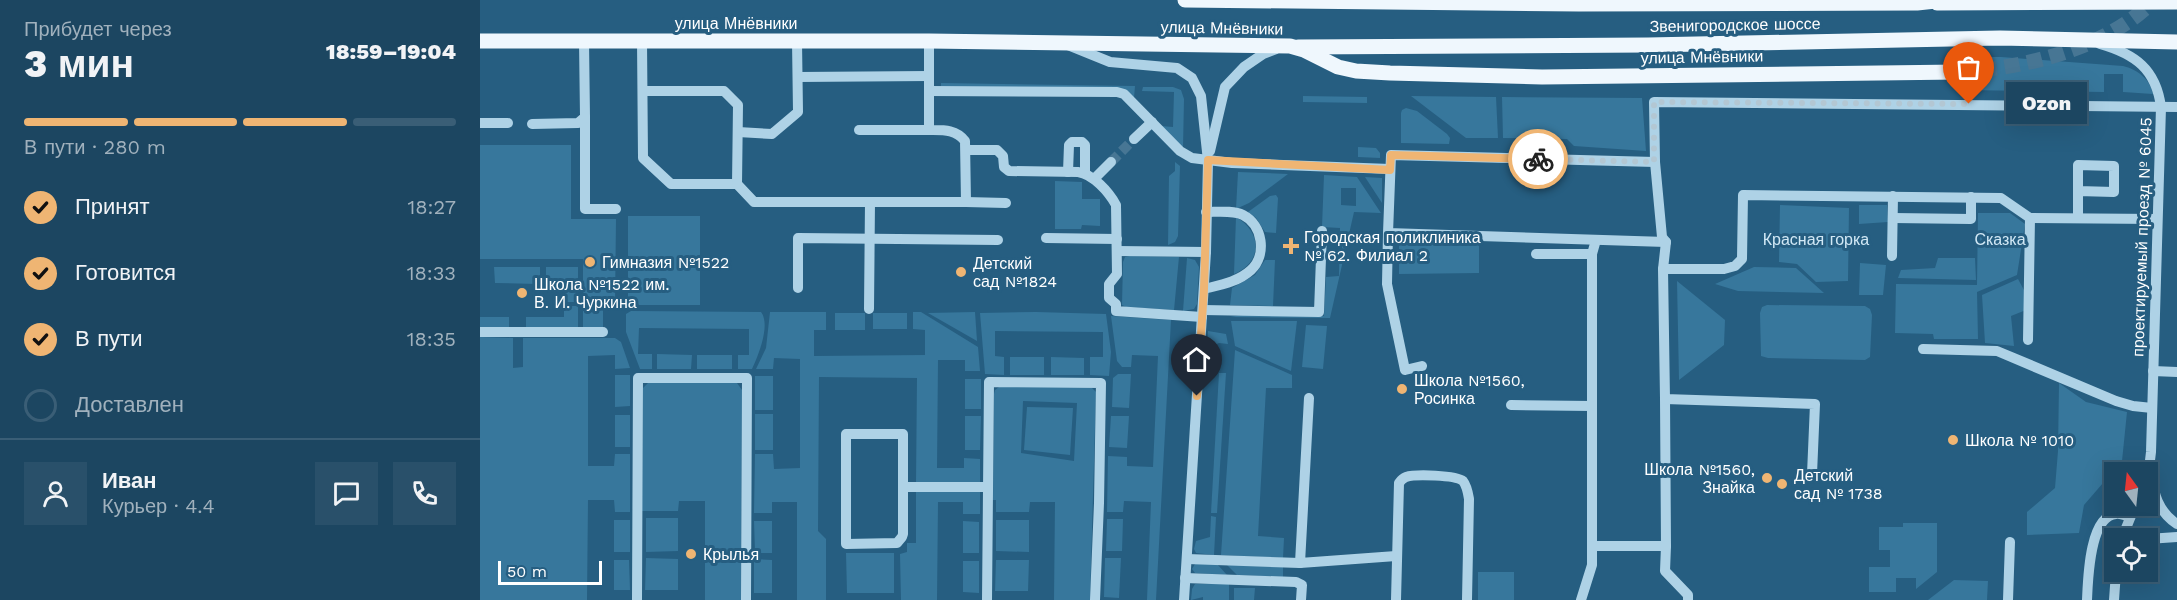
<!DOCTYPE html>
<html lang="ru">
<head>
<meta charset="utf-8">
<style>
  body { margin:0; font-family:"Work Sans",sans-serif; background:#29506a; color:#f1f3f6; height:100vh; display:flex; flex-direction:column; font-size:22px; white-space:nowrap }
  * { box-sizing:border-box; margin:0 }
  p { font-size:20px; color:#a0b1bd }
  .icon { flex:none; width:33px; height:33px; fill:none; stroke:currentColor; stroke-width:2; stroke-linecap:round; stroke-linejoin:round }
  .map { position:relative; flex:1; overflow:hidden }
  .panel { display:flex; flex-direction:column; background:#1c4661; width:480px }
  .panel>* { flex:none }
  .needle { width:39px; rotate:345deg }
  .fabs { position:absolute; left:1624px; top:462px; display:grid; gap:12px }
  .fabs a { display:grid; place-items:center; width:54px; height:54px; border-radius:0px; background:#1c4661; box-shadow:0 6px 24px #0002,0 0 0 2px #3a5e76; font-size:30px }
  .scale { position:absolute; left:18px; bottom:15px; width:104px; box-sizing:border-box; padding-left:6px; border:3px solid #fff; border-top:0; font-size:16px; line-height:21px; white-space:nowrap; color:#fff; -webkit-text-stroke:4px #265e81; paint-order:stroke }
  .pin { position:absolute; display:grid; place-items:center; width:51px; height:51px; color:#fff; margin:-62px -26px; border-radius:50% 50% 50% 0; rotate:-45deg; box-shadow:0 0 6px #0007 }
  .pin .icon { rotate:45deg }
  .courier { position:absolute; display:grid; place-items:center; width:60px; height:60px; margin:-30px; border:4px solid #efb573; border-radius:50%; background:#fff; color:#222; box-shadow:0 2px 8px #0007 }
  .bubble { position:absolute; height:42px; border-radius:0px; background:#1c4661; box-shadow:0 6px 24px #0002,0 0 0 2px #3a5e76; font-size:20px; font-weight:800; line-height:42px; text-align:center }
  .head em { font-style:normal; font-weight:800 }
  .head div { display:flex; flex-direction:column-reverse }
  .head { display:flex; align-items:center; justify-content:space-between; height:102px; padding:0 24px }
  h1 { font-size:39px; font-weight:800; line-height:45px }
  .bar { display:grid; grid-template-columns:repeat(4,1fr); gap:9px 6px; align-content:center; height:72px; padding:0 24px }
  .bar i { height:8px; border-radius:4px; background:#3a5e76 }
  .bar .on { background:#efb573 }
  .bar p { grid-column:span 4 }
  .line { display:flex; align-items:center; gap:15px; padding:0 24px; border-top:2px solid #3a5e76 }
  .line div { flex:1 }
  .round { display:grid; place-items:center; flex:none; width:63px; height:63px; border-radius:0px; background:#29506a }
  ol { padding:0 24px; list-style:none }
  li { display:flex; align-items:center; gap:18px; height:66px }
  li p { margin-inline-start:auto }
  li .icon { padding:6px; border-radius:50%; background:#efb573; color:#111; stroke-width:4 }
  li:last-child { color:#a0b1bd }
  li i { width:33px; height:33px; border:3px solid #3a5e76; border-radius:50% }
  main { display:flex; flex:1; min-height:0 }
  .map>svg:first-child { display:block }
  .green { fill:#37779c; fill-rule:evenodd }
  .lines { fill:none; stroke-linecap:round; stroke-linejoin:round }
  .minor-tunnel { stroke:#477694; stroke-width:10; stroke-dasharray:10 5; stroke-linecap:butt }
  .major-tunnel { stroke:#477694; stroke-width:15; stroke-dasharray:15 8; stroke-linecap:butt }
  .minor { stroke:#aed2e6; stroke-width:10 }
  .major { stroke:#eff7fd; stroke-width:15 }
  .done { stroke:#b3c7d3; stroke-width:6; stroke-dasharray:0 10.8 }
  .route { stroke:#efb573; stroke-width:8 }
  .poi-dot { fill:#efb573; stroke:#265e81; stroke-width:2 }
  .labels { text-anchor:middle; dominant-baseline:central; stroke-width:6; stroke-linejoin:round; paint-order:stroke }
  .street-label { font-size:16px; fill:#fff; stroke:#265e81 }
  .poi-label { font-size:16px; fill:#fff; stroke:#265e81; text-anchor:start }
  .park-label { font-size:16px; fill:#d1e8f5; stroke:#265e81 }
</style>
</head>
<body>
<main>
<section class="panel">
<div class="head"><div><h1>3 мин</h1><p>Прибудет через</p></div><em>18:59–19:04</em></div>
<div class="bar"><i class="on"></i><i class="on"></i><i class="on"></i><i></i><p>В пути · 280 m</p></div>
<ol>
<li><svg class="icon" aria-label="check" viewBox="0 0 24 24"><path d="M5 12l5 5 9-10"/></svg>Принят<p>18:27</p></li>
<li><svg class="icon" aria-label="check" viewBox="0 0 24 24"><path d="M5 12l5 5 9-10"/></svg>Готовится<p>18:33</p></li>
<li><svg class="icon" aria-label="check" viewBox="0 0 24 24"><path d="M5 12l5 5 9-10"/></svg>В пути<p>18:35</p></li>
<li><i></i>Доставлен</li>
</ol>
<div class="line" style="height:108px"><a class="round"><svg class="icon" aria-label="person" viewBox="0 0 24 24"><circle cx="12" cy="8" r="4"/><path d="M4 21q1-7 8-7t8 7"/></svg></a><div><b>Иван</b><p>Курьер · 4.4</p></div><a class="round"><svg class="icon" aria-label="chat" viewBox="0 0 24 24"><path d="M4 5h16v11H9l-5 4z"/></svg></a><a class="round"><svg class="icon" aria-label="phone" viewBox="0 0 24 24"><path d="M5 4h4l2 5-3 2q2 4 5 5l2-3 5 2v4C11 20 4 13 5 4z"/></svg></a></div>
</section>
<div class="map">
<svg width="1697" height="600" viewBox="0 0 1697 600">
  <rect width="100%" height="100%" fill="#265e81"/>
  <g class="green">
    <path d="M 1479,57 L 1521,57 L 1643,66 C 1657,69 1671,80 1673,94 L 1643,92 L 1643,74 L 1624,74 L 1624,92 L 1481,90 Z"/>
    <polygon points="461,83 655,86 654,98 647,91 461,88"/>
    <polygon points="663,87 693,87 701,90 704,99 703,148 681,126 693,127 694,92 662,91"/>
    <polygon points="823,96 887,97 887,103 823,102"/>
    <polygon points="931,96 1016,97 1018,138 986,138"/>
    <polygon points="1022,97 1162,98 1166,151 1094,146 1087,139 1023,138"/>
    <polygon points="926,108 937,111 967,134 970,138 969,144 921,143 921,113 922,110"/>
    <polygon points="0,145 91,145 91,219 136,219 135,305 123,305 123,330 103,330 103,259 0,259"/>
    <polygon points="878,147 896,148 900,153 900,158 878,157"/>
    <polygon points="695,162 700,166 698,236 695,242 688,245 689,176 695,171"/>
    <polygon points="758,172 808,174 769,203 756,209"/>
    <path d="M 844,175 L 877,177 L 901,213 L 874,212 L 850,318 L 750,317 L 762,315 L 844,316 L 846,277 L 859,276 L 860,228 L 842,227 ZM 861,188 L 876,188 L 876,206 L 861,205 Z"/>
    <polygon points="885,177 902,178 902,203"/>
    <polygon points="575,181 602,182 602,199 620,199 620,226 602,225 601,229 575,229"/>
    <polygon points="796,195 798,198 796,233 785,232 776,218 768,212 790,196"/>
    <polygon points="1300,205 1369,208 1368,281 1336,282 1317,264 1299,262"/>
    <polygon points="1379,205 1407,205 1408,222 1379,224"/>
    <polygon points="1498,213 1530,213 1545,224 1537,275 1497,292 1498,339 1454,339 1453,334 1415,333 1416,284 1497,285"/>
    <rect x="148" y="216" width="72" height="89"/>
    <path d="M 756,217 C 782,232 783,262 754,274 Z"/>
    <polygon points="999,241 999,273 919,274 919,242"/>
    <polygon points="650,256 699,257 694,310 646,307 642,305 643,262 645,257"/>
    <polygon points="707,258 715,260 719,267 717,304 714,309 703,311"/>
    <polygon points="1458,258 1495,258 1496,280 1418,278 1421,270 1455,268"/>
    <polygon points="785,260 795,260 793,306 750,305 752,288 775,275"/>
    <polygon points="1380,263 1406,265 1403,295 1379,295"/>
    <polygon points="14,267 60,267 60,278 58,279 58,284 15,283"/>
    <polygon points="66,267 98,267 98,302 84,302 84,279 66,278"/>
    <polygon points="1274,267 1316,268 1344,293 1258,291 1235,284"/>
    <polygon points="1538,279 1545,292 1546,310 1531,316 1534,346 1505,343 1502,295"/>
    <polygon points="1197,281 1245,320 1244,345 1199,380"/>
    <polygon points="1287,305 1385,306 1390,309 1392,315 1390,357 1385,360 1288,358 1281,356 1280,313 1282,307"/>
    <polygon points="84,306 98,306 98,330 46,327 46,317 84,317"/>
    <path d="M 151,311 L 281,312 C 291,325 278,356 272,369 L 258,369 L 258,355 L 269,355 L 269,329 L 159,328 L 158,354 L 172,354 L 172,369 L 160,369 L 146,332 L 146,314 Z"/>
    <polygon points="290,312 346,312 346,330 334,330 334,356 445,355 445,330 433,329 433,312 441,312 498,347 500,371 485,371 485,360 458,360 457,468 484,468 484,458 500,459 500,483 436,483 437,378 339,377 338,531 346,539 346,600 317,600 317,502 292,502 292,513 274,513 275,454 293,454 294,469 320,468 320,359 294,358 293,369 276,369 286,348"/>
    <polygon points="495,312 497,341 448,313"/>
    <polygon points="556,312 626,314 631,352 629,376 610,375 610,357 623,357 623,332 515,331 515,356 524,357 524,375 505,374 500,313"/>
    <rect x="355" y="313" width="30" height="17"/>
    <rect x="393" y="313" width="34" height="16"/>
    <polygon points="631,316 691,320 676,600 667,600 671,502 644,501 643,512 627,512 628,456 647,457 647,466 673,467 678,356 652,355 651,367 642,367 637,361"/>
    <rect x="0" y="317" width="29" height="10"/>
    <polygon points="751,321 817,321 811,371 755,346"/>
    <polygon points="826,325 847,326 843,369 822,367"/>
    <polygon points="728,331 746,334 748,344 739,343 727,348"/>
    <polygon points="0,337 33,338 33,368 43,367 43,338 135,338 141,342 150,368 135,369 135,355 108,356 108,466 134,466 135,454 150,454 150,512 135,512 134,500 108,500 107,600 0,600"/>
    <polygon points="755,350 812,375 812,388 786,388 778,536 804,538 803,558 741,555"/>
    <polygon points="177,354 212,355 211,369 177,369"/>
    <rect x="217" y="355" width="35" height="14"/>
    <rect x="530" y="357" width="34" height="18"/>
    <polygon points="571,357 604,358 604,375 571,375"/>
    <polygon points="739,373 746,373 737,513 731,513"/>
    <polygon points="638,374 651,374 649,408 632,407 633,378"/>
    <polygon points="135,375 150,375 150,406 135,407"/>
    <rect x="275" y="376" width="18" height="34"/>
    <rect x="485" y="379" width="16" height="30"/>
    <polygon points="168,383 257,383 262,390 261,600 225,600 225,501 199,501 198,511 162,511 163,388"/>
    <polygon points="1579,383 1606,402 1647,412 1642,461 1604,505 1599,533 1547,535 1547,512 1575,488 1578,451"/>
    <path d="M 519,387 L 607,387 L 612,388 L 616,392 L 610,600 L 574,600 L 575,502 L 550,502 L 549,512 L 516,512 L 516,500 L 513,500 L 514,394 L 515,390 ZM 543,401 L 597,403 L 594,461 L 541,453 Z"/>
    <polygon points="547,407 593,408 590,455 544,450"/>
    <rect x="275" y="414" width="18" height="36"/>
    <rect x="135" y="415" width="15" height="32"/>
    <polygon points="485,416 501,416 500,450 485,450"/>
    <polygon points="631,416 649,416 647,448 629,447"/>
    <polygon points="436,489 500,489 500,514 483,514 483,502 458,502 457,600 421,600 420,554 427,552 427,543 436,543"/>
    <polygon points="731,516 736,517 734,555 716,553 714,549 716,541 730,537"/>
    <polygon points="166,518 198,518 198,551 166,552"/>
    <polygon points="627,519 643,519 642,551 626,551"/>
    <rect x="134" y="520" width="16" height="32"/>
    <polygon points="516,520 549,520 549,552 516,551"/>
    <polygon points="274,521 292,521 292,553 275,553"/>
    <polygon points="483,521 499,522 499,553 483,553"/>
    <polygon points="1423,523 1457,523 1457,572 1436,589 1436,578 1416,578 1416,592 1389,592 1389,567 1410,567 1410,550 1399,550 1399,527 1423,527"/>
    <polygon points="366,553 414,553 414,593 367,593"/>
    <polygon points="166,558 198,559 198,590 165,590"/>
    <polygon points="625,558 641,558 639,598 624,597"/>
    <polygon points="274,559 292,560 292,593 274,593"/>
    <polygon points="134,560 149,560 150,590 134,590"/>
    <polygon points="516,560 549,560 548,591 515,591"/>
    <polygon points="483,561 499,561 499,593 483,592"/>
    <polygon points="715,564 737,564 747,575 715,573 712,569"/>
    <polygon points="746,564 803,566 803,577 757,575"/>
    <rect x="998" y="572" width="36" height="28"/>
    <polygon points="1474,580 1508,581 1507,600 1448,600"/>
    <polygon points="715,584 749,584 749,600 723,600 723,597 711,600 712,589"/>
    <polygon points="754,588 775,588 774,600 754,600"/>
  </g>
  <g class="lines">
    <polyline class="minor-tunnel" points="631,162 654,139"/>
    <path class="major-tunnel" d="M 1479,72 C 1544,68 1627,49 1674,0"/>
    <g class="minor">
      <polyline points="162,41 163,158 191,184 257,184"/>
      <path d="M 1620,44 C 1655,54 1676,69 1681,107 L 1671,452 L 1668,477"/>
      <polyline points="588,45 630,62 697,68 712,78 721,96 728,161 726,252 704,600"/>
      <polyline points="318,77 449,76"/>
      <path d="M 163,91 L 244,91 L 258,105 L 257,184 L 274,202 L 486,202 L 485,141 C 476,129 463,130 449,130 L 449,41"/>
      <polyline points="449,91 637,92 644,94 700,151 712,158 752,163 910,169"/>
      <polyline points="105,117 105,209 136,209"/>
      <polyline points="0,123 28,123"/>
      <polyline points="52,124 98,123 105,117 104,41"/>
      <polyline points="379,130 449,130"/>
      <polyline points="258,132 292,134 318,112 317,41"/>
      <polyline points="654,139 672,122"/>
      <path d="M 486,150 L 517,150 L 523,156 L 524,167 L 529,171 L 598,172 C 613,174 629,192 636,205 L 637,274 L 629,284 L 629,298 L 636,304 L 636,311 L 722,317"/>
      <polyline points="730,151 745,87 764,67 783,54 796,49"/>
      <polyline points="1175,162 911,155 908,233 1186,242"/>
      <polyline points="588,172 589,145 592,142 602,142 605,145 605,173"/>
      <polyline points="614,179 631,162"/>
      <polyline points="486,202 526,203"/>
      <polyline points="1413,218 1491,219 1491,197"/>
      <polyline points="1598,218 1598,165 1634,166 1634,192 1598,191"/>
      <polyline points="908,233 907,284 925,370 942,366"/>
      <polyline points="566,238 637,239"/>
      <polyline points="1116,240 1112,254 1112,546 1186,546 1185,399"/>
      <polyline points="637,251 726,252"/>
      <polyline points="1056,254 1112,254"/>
      <polyline points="1412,256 1413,196"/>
      <polyline points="1183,269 1244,269 1255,266 1262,259 1263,195 1521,198 1550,218 1677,219"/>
      <polyline points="318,288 318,238 518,240"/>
      <path d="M 724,289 C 740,285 758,282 771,270 C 787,255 783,225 763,215 C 753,210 737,212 726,212"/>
      <polyline points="389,309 390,202"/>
      <polyline points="723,310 839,312 842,231"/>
      <polyline points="0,332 123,332"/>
      <polyline points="1548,340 1550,218"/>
      <polyline points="1443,349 1517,351 1636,401 1653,406 1672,408"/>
      <polyline points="1673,371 1697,372"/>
      <polyline points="829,398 820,563 916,556"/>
      <polyline points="1031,405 1112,406"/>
      <polygon points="366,434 423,434 423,534 422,537 417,543 366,544"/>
      <path d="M 1670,473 C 1674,493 1678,512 1697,524"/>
      <polyline points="1332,474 1335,404 1185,399 1183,269 1186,242 1182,237 1175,162 1174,102 1697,107"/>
      <polyline points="423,487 508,487"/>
      <polyline points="1642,538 1655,506"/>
      <polyline points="1668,539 1697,537"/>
      <polyline points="1186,546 1185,571 1208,595 1208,600"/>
      <polyline points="707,559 820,563"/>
      <polyline points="705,578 816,582 822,585 821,600"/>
      <polyline points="157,600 158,378 267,378 266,600"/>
      <polyline points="507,600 509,382 621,383 619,503 615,600"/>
      <path d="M 916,600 L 919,483 C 921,480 923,478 926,477 C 935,474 976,475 983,481 C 987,486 988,493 989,499 L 987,600"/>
      <polyline points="1101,600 1112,565 1112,546"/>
      <polyline points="1528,600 1530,542"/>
      <path d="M 1607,600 C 1608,580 1609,516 1636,514 C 1640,513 1646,516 1650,517"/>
      <polyline points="1634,600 1636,572"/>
    </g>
    <g class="major">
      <polyline points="705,0 1099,4 1437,3 1465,0"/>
      <polyline points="1457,3 1697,2"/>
      <polyline points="0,41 449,41 810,46 824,50 858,67 876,71 910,73 1062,77 1479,72"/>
      <polyline points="818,47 1168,45 1520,38 1697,42"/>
    </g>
  </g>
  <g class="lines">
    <polyline class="done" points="1058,159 1174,162 1174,102 1489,104"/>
    <polyline class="route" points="717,396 724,289 728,160 910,170 911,155 1058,159"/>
  </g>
  <g class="poi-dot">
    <path d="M808 237h6v6h6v6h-6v6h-6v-6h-6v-6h6z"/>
    <circle cx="110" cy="262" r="6"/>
    <circle cx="481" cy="272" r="6"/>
    <circle cx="42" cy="293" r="6"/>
    <circle cx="922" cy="389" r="6"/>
    <circle cx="1473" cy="440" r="6"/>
    <circle cx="1287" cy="478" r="6"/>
    <circle cx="1302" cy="484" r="6"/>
    <circle cx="211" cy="554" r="6"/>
  </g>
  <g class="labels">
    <g class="street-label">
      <text x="256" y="23">улица Мнёвники</text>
      <text transform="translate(1255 25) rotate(-1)">Звенигородское шоссе</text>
      <text transform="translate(742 28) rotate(1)">улица Мнёвники</text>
      <text transform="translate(1222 57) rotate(-1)">улица Мнёвники</text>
      <text transform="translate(1662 237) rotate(-88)">проектируемый проезд № 6045</text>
    </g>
    <g class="poi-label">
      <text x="824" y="237">Городская поликлиника<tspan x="824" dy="18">№ 62. Филиал 2</tspan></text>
      <text x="122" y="262">Гимназия №1522</text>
      <text x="493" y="263">Детский<tspan x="493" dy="18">сад №1824</tspan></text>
      <text x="54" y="284">Школа №1522 им.<tspan x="54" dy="18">В. И. Чуркина</tspan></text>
      <text x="934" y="380">Школа №1560,<tspan x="934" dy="18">Росинка</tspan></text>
      <text x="1485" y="440">Школа № 1010</text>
      <text x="1275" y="469" text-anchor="end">Школа №1560,<tspan x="1275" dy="18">Знайка</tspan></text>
      <text x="1314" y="475">Детский<tspan x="1314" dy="18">сад № 1738</tspan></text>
      <text x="223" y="554">Крылья</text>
    </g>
    <g class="park-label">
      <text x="1336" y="239">Красная горка</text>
      <text x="1520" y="239">Сказка</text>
    </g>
  </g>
</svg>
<div class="fabs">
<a><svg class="needle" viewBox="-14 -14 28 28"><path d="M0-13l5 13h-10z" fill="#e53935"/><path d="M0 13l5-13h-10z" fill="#a0b1bd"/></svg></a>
<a><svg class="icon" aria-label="locate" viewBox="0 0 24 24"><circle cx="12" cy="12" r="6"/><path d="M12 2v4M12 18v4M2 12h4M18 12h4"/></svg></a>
</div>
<div class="scale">50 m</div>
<div class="pin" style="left:1489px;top:104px;background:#ea580c"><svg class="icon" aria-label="bag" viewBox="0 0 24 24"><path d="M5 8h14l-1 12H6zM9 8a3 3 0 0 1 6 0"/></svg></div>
<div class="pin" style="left:717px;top:396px;background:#1f2937"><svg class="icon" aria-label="home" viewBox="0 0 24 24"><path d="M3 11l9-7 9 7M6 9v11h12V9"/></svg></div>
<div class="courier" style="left:1058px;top:159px"><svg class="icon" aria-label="bike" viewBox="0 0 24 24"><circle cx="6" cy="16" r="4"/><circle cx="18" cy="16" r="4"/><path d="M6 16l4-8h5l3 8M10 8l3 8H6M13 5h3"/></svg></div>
<div class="bubble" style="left:1526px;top:82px;width:81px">Ozon</div>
</div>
</main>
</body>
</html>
